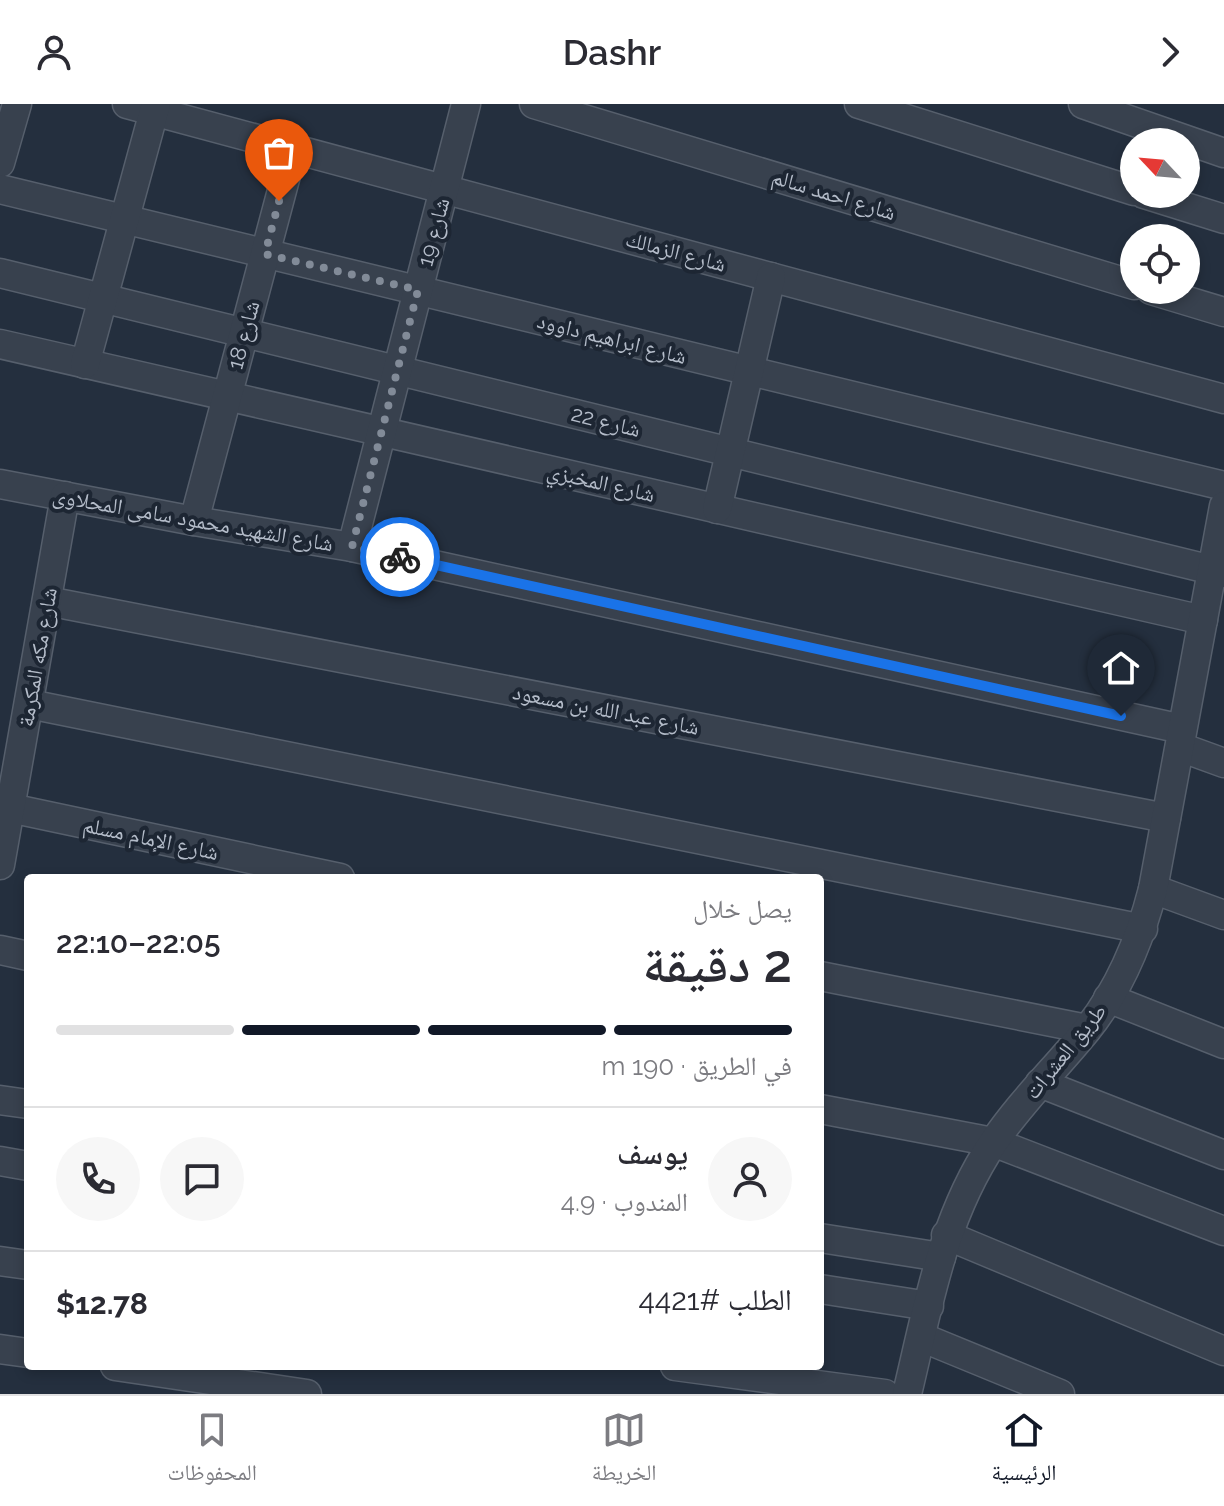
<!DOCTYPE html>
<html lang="ar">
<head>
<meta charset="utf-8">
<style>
  body { margin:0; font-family:Raleway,"Noto Naskh Arabic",sans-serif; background:#f7f7f7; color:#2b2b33; direction:rtl; height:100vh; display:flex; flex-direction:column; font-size:30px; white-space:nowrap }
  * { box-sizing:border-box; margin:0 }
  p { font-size:26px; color:#7c7c81 }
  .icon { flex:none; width:44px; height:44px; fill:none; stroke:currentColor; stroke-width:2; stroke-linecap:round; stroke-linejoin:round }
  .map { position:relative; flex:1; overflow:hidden; direction:ltr }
  .sheet { position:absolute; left:24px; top:770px; width:800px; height:496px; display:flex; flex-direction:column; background:#fff; border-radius:8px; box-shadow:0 4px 12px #0003; direction:rtl }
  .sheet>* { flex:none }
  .needle { width:52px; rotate:296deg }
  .buttons { position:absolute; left:1120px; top:24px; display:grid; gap:16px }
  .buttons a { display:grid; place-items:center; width:80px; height:80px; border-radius:50%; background:#fff; box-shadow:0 4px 12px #0003; font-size:40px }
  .pin { position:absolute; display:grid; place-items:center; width:68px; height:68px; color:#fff; margin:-82px -34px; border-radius:50% 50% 50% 0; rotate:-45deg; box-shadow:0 0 8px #0007 }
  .pin .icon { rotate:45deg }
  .courier { position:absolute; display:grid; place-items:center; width:80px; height:80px; margin:-40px; border:6px solid #1a73e8; border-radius:50%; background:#fff; color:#222; box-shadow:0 2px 10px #0007 }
  .headline em { font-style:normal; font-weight:600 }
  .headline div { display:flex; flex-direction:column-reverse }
  .headline { display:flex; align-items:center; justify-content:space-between; height:136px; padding:0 32px }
  h1 { font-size:52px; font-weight:600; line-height:60px }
  .bar { display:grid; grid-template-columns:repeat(4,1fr); gap:12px 8px; align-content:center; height:96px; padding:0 32px }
  .bar i { height:10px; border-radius:6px; background:#e1e1e2 }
  .bar .selected { background:#111827 }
  .bar p { grid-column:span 4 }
  .line { display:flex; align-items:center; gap:20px; padding:0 32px; border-top:2px solid #e1e1e2 }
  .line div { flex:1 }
  .round { display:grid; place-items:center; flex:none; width:84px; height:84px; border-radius:42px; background:#f7f7f7 }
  header { display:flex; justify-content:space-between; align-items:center; height:104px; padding:0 32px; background:#fff; font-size:36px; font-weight:600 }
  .tabs { display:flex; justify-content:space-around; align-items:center; height:112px; border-top:2px solid #e1e1e2; background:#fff; font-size:22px; color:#7c7c81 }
  .tabs a { display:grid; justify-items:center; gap:4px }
  .tabs .selected { color:#111827 }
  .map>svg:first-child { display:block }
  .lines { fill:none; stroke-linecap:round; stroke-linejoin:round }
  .minor-casing { stroke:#565f6c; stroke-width:31 }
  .minor { stroke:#38414e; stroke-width:28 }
  .done { stroke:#828b98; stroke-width:8; stroke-dasharray:0 14.4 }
  .route { stroke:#1a73e8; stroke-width:10 }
  .labels { text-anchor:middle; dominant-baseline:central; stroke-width:8; stroke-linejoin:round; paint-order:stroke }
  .street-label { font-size:22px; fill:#b4bcc9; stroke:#1d2633 }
</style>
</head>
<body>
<header><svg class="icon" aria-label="forward" viewBox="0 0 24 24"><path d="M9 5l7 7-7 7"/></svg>Dashr<svg class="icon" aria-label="person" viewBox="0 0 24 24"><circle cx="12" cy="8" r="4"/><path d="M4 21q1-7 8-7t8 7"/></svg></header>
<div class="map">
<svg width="1224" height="1290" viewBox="0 0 1224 1290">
  <rect width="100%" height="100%" fill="#242f3e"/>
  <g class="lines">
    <g class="minor-casing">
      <g id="minor">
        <polyline points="127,0 1224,295"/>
        <polyline points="534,0 1134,181"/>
        <polyline points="859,0 1134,87"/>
        <polyline points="1083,0 1224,49"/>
        <polyline points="0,59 17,0"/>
        <polyline points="0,85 1224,382"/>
        <polyline points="1144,90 1224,115"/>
        <polyline points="0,169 1224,469"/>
        <polyline points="1151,186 1224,208"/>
        <polyline points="0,240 1203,516"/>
        <polyline points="85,260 156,0"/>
        <polyline points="0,380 194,417 352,443 1182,625"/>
        <polyline points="717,405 771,173"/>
        <polyline points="194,417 293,45"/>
        <polyline points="352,443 466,0"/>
        <polyline points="47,497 1166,714"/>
        <polyline points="29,600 1143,825"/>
        <polyline points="1180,643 1224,659"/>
        <polyline points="10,704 340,774"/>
        <polyline points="0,761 65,392"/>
        <polyline points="1153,785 1224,811"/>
        <polyline points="0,846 28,852"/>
        <polyline points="820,872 1087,925"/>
        <polyline points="1108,894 1224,940"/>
        <polyline points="1040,979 1224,1051"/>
        <polyline points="0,996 28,1000"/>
        <polyline points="820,1005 993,1038 1224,1127"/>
        <polyline points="0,1057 28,1062"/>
        <polyline points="946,1131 1224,1247"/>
        <polyline points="820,1134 941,1153"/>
        <polyline points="0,1157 28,1161"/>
        <polyline points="820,1185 929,1202"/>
        <polyline points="921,1233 1060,1290"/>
        <polyline points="0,1245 28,1249"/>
        <polyline points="115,1262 307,1290"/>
        <polyline points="675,1262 885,1290"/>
        <path d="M 907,1290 C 928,1203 942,1115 993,1039 C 1020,999 1055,965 1086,927 C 1119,886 1140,836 1153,785 L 1224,402"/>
      </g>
    </g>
    <use href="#minor" class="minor"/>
  </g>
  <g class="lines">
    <polyline class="done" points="279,97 265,150 418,186 352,443 400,453"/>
    <polyline class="route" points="400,453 1121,612"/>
  </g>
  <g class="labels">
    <g class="street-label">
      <text transform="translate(834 90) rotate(17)">شارع احمد سالم</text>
      <text transform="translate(433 128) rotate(-75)">شارع 19</text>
      <text transform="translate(676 147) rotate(15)">شارع الزمالك</text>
      <text transform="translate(243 231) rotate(-75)">شارع 18</text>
      <text transform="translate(612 234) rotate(14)">شارع ابراهيم داوود</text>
      <text transform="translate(606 317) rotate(14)">شارع 22</text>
      <text transform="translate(601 378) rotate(13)">شارع المخبزي</text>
      <text transform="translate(193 415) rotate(10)">شارع الشهيد محمود سامى المحلاوى</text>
      <text transform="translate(37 553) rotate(-80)">شارع مكه المكرمة</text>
      <text transform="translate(606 605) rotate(11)">شارع عبد الله بن مسعود</text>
      <text transform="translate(151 734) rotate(12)">شارع الإمام مسلم</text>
      <text transform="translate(1065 947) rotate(-51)">طريق العشرات</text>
    </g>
  </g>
</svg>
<div class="buttons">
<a><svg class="needle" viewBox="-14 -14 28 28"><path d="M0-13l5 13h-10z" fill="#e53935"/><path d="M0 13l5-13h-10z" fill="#7c7c81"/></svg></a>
<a><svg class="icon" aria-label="locate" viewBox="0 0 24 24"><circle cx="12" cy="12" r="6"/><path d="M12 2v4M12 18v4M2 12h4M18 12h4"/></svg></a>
</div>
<div class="pin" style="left:279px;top:97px;background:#ea580c"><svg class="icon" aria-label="bag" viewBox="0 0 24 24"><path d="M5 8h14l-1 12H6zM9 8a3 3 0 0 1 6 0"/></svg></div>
<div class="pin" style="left:1121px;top:612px;background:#1f2937"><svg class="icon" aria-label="home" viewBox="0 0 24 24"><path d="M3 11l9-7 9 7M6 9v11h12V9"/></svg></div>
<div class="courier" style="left:400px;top:453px"><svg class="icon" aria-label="bike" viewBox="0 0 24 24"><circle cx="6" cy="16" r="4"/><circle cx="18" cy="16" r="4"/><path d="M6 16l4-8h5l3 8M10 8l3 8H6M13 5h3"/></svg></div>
<section class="sheet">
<div class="headline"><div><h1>2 دقيقة</h1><p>يصل خلال</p></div><em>22:05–22:10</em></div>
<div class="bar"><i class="selected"></i><i class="selected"></i><i class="selected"></i><i></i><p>في الطريق · 190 m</p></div>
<div class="line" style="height:144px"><a class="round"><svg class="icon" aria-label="person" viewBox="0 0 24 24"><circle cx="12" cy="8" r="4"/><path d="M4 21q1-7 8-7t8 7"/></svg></a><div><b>يوسف</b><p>المندوب · 4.9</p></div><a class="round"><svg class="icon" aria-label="chat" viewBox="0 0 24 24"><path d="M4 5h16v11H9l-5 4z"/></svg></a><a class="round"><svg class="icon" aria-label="phone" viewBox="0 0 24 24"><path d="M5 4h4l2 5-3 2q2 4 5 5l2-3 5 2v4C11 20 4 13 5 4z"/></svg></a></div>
<div class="line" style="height:104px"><div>الطلب #4421</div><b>$12.78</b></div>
</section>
</div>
<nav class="tabs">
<a class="selected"><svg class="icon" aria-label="home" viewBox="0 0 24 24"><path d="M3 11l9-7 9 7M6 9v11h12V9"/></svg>الرئيسية</a>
<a><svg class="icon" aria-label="map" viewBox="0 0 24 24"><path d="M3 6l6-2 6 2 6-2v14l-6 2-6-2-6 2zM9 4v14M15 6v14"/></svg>الخريطة</a>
<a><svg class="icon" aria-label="saved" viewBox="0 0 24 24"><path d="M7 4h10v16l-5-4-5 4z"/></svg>المحفوظات</a>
</nav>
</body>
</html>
